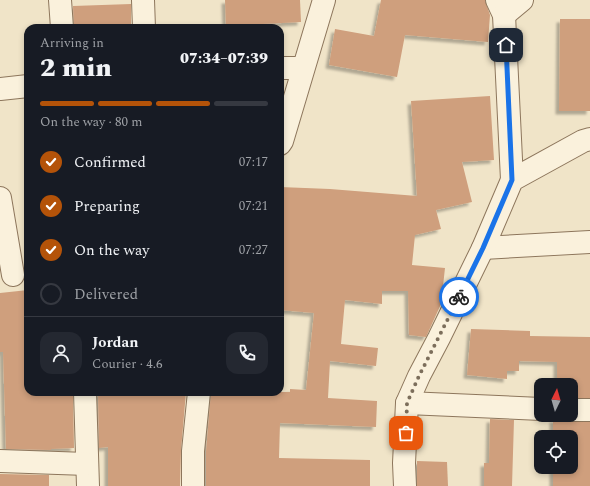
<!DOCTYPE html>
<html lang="en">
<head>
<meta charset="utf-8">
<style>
  body { margin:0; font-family:Spectral,serif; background:#242831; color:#f1f3f6; height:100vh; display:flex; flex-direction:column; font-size:15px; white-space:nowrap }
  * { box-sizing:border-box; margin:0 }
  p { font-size:13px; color:#9ea1a6 }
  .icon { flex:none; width:22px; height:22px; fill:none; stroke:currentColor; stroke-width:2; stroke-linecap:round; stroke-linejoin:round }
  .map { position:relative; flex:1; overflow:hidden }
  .panel { position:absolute; left:24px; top:24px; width:260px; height:372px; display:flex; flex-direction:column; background:#171b24; border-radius:12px; box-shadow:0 2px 6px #0003 }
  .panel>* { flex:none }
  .needle { width:26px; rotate:5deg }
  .tools { position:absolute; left:534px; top:378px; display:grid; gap:8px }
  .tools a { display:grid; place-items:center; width:44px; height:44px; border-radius:8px; background:#171b24; box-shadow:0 2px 6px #0003; font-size:20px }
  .pin { position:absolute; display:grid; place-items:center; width:34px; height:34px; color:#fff; margin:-17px; border-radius:8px; box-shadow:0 2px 6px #0006 }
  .courier { position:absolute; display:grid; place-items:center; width:40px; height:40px; margin:-20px; border:3px solid #1a73e8; border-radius:50%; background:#fff; color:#222; box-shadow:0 1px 5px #0007 }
  .headline em { font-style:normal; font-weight:800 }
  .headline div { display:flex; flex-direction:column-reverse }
  .headline { display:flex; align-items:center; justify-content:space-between; height:68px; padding:0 16px }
  h1 { font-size:26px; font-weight:800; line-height:30px }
  .bar { display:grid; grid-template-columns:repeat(4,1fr); gap:6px 4px; align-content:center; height:48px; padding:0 16px }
  .bar i { height:5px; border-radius:3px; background:#363941 }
  .bar .selected { background:#b45309 }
  .bar p { grid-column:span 4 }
  .line { display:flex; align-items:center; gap:10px; padding:0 16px; border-top:1px solid #363941 }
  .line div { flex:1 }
  .round { display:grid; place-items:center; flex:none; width:42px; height:42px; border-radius:12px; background:#242831 }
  ol { padding:0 16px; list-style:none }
  li { display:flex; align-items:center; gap:12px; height:44px }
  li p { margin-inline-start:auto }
  li .icon { padding:4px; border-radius:50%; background:#b45309; color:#fff; stroke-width:4 }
  li:last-child { color:#9ea1a6 }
  li i { width:22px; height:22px; border:2px solid #363941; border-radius:50% }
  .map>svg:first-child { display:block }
  .building { fill:#cf9f7d; filter:url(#shadow) }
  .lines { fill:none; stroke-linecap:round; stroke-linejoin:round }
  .street-casing { stroke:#8d765c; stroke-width:24 }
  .street { stroke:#faf1dc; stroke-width:22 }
  .done { stroke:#7c6e5b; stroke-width:4; stroke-dasharray:0 7.2 }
  .route { stroke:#1a73e8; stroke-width:5 }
</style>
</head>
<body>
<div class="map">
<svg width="590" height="486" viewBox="0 0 590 486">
  <defs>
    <filter id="shadow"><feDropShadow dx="-3.5" dy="3.5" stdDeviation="1" flood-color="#0004"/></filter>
  </defs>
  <rect width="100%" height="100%" fill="#f0e4c8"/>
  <g class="building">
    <polygon points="225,0 300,0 301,22 226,26"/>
    <polygon points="381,0 485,0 490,15 488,42 405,35 397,77 329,65 335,29 374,36"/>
    <polygon points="131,4 131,28 74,28 73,6"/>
    <polygon points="560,19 590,19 590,111 559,111"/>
    <polygon points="490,96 494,160 462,162 472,202 436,210 441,229 415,235 412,265 445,268 441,304 426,337 409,335 408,291 382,291 382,304 345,300 341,344 378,348 376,366 330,361 328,398 377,401 376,427 280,423 279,458 370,460 370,486 206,486 206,452 211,392 290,392 290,389 306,390 314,313 280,310 280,187 330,189 417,196 411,101"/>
    <polygon points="28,290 28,392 73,392 74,448 51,449 51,450 6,449 3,352 0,352 0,293"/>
    <polygon points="471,329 530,331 530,336 590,337 590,398 571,398 571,385 557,385 557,362 519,361 519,371 507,371 507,379 467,375"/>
    <polygon points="98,392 186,392 181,450 180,486 108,486 108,447 99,448"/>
    <polygon points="490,419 514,420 512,486 484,486 484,463 489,463"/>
    <polygon points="553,419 563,419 571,422 590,422 590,486 553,486 553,467 571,467 571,437 553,437"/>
    <polygon points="417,461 447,462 448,486 417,486"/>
    <polygon points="0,474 49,475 49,486 0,486"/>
  </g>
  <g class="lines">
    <g class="street-casing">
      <g id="street">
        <polyline points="60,0 62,28"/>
        <polyline points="143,0 144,28"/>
        <polyline points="497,0 504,15 512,180"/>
        <polyline points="504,15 522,0"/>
        <polyline points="280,68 303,68"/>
        <polyline points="0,89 28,86"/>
        <polyline points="280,144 282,141 324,0"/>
        <polyline points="0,198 13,275"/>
        <polyline points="483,248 590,242"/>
        <polyline points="85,392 88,486"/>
        <polyline points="407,403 541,409"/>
        <polyline points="571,410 590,410"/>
        <polyline points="0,461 87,464"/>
        <polyline points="193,486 193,451 199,392"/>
        <polyline points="405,486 404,463 407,403 419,376 439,338 483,248 512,180 583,141 590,139"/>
      </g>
    </g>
    <use href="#street" class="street"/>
  </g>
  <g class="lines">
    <polyline class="done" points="406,433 407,403 419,376 459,297"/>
    <polyline class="route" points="459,297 483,248 512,180 506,45"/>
  </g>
</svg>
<div class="tools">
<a><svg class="needle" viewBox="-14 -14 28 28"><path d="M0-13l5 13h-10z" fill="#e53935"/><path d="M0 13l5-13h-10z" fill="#9ea1a6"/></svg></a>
<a><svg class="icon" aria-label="locate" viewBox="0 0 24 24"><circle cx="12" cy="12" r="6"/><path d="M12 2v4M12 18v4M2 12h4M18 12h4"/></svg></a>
</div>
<div class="pin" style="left:406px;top:433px;background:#ea580c"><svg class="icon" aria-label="bag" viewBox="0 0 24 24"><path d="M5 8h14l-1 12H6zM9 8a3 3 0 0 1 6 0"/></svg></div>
<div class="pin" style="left:506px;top:45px;background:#1f2937"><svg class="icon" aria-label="home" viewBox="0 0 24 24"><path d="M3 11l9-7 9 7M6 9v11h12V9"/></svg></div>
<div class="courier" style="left:459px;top:297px"><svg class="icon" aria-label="bike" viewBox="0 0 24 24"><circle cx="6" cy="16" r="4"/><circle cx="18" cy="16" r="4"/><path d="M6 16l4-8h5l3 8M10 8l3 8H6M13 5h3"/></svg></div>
<section class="panel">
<div class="headline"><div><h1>2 min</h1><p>Arriving in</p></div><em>07:34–07:39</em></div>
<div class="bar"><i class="selected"></i><i class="selected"></i><i class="selected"></i><i></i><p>On the way · 80 m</p></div>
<ol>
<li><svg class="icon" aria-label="check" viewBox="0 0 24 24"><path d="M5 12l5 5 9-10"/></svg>Confirmed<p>07:17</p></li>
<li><svg class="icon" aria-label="check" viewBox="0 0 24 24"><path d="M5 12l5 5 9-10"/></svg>Preparing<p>07:21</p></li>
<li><svg class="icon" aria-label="check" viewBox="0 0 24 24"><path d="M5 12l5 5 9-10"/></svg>On the way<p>07:27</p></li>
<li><i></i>Delivered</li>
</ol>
<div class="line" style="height:72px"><a class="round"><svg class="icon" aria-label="person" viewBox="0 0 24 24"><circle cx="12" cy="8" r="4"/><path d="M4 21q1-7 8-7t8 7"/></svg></a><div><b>Jordan</b><p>Courier · 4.6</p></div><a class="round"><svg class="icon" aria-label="phone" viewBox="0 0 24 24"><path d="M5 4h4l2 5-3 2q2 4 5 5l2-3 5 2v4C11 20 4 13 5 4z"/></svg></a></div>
</section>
</div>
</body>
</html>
